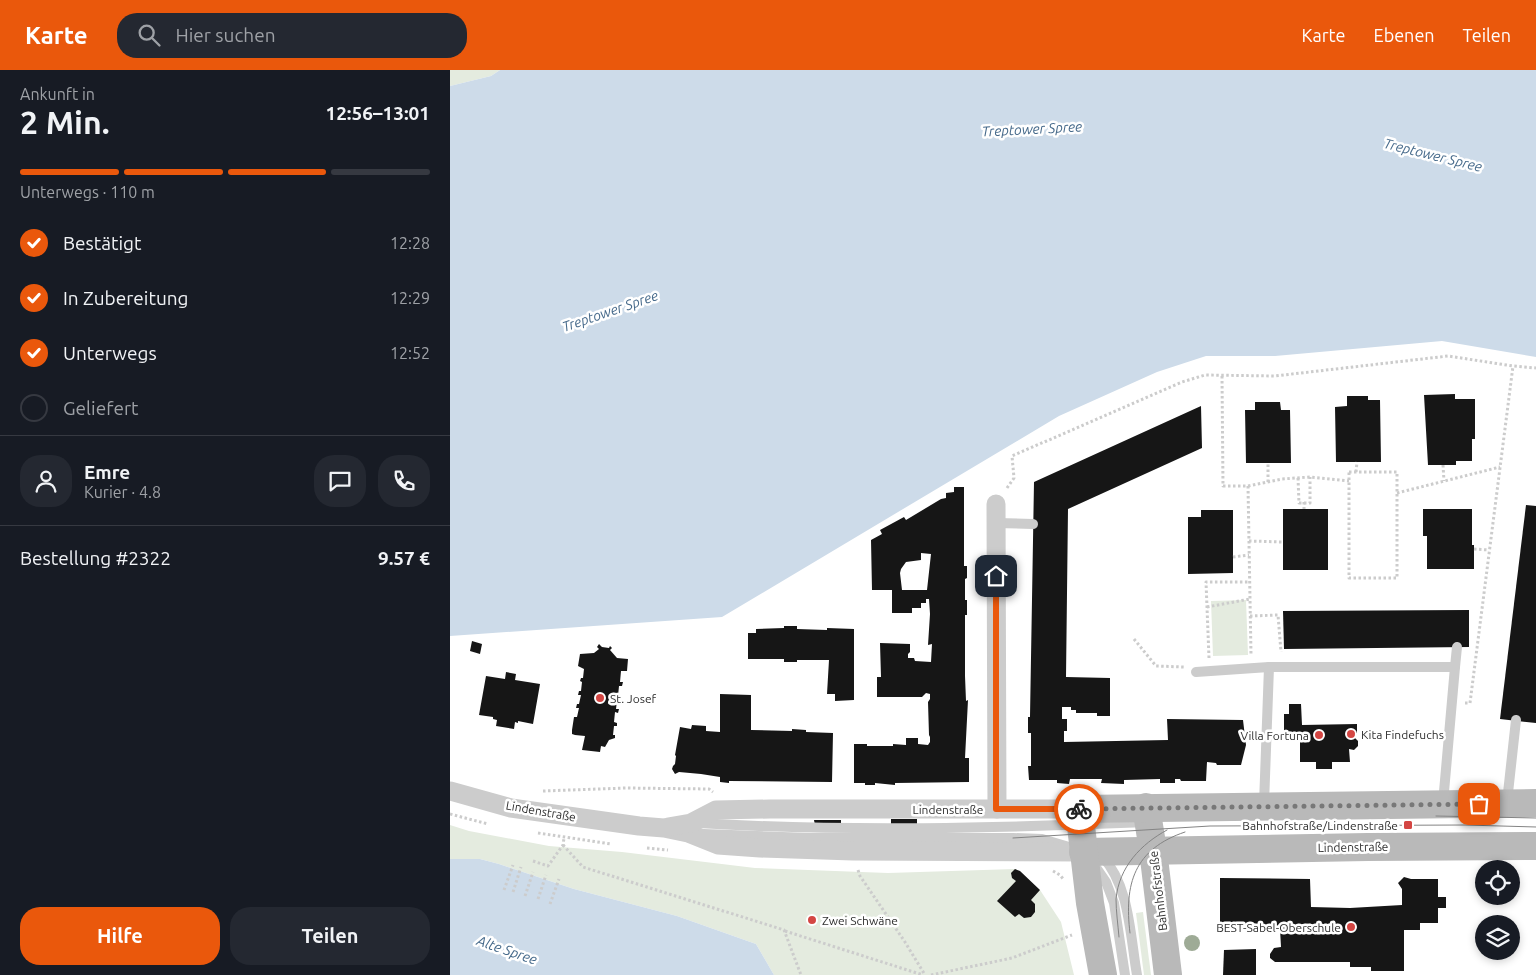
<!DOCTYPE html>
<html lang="de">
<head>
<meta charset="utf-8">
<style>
  body { margin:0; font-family:Ubuntu,sans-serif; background:#242831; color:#f1f3f6; height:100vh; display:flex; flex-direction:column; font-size:19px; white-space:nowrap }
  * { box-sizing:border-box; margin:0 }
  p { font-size:16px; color:#9ea1a6 }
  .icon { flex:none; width:28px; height:28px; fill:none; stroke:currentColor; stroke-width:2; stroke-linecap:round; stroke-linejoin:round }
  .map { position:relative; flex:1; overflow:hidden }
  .panel { display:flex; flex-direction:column; background:#171b24; width:450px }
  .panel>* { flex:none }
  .fabs { position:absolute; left:1025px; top:790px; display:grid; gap:10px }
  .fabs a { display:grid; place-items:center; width:45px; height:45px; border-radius:50%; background:#171b24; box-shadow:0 2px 8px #0003; font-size:25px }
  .pin { position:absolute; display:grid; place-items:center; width:42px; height:42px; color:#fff; margin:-21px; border-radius:10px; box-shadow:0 2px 8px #0006 }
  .courier { position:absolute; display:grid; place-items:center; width:50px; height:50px; margin:-25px; border:4px solid #ea580c; border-radius:50%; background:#fff; color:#222; box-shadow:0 1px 6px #0007 }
  .head em { font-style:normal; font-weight:600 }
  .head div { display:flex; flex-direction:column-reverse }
  .head { display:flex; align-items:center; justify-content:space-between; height:85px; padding:0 20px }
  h1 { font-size:32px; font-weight:600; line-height:38px }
  .bar { display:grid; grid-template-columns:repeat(4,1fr); gap:8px 5px; align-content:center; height:60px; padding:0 20px }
  .bar i { height:6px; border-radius:4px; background:#363941 }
  .bar .on { background:#ea580c }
  .bar p { grid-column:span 4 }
  .line { display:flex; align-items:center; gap:12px; padding:0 20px; border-top:1px solid #363941 }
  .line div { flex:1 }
  .round { display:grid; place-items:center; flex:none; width:52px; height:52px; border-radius:20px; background:#242831 }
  ol { padding:0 20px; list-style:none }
  li { display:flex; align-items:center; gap:15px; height:55px }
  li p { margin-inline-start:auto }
  li .icon { padding:5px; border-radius:50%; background:#ea580c; color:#fff; stroke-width:4 }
  li:last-child { color:#9ea1a6 }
  li i { width:28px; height:28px; border:2px solid #363941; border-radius:50% }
  .primary-button { display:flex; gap:10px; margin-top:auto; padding:10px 20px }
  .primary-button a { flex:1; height:58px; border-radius:20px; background:#ea580c; color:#fff; font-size:20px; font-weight:600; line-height:58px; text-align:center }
  .primary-button a+a { background:#242831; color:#f1f3f6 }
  header { display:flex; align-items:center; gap:30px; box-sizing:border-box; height:70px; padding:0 25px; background:#ea580c; color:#fff }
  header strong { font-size:24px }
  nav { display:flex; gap:28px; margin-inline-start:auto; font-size:18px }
  .search { width:350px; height:45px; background:#242831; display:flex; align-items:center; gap:12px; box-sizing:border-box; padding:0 18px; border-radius:20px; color:#9ea1a6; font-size:19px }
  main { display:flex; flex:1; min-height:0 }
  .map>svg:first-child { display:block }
  .green { fill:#e4ebdf }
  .water { fill:#cddbe9 }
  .building { fill:#161616; fill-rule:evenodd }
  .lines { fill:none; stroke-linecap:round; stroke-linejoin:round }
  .path { stroke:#ccc; stroke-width:3; stroke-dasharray:2.5 2.5; stroke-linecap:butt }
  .lane { stroke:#ccc; stroke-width:10 }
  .street { stroke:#ccc; stroke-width:19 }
  .secondary { stroke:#b9b9b9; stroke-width:28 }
  .tram { stroke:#848484; stroke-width:1 }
  .tree { fill:#9eab96 }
  .done { stroke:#787878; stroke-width:5; stroke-dasharray:0 9 }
  .route { stroke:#ea580c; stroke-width:6 }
  .poi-dot { fill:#d44643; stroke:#fff; stroke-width:2 }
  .labels { text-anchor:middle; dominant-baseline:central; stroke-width:5; stroke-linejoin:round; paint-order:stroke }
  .poi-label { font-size:12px; fill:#2f2f2f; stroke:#fff; text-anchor:start }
  .street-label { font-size:12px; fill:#2f2f2f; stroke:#fff }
  .water-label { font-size:14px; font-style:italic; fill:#45698a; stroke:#fff }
</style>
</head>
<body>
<header>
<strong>Karte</strong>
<div class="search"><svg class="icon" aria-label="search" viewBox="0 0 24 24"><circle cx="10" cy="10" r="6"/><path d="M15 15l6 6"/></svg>Hier suchen</div>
<nav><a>Karte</a><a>Ebenen</a><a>Teilen</a></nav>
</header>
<main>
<section class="panel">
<div class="head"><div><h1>2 Min.</h1><p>Ankunft in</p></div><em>12:56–13:01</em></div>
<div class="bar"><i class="on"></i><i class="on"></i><i class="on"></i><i></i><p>Unterwegs · 110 m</p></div>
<ol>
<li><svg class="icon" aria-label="check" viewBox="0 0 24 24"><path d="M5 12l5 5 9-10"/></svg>Bestätigt<p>12:28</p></li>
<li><svg class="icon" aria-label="check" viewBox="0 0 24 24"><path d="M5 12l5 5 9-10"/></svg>In Zubereitung<p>12:29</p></li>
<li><svg class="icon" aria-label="check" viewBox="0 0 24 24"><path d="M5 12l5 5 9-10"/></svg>Unterwegs<p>12:52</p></li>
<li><i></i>Geliefert</li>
</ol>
<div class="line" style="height:90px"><a class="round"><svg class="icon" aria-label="person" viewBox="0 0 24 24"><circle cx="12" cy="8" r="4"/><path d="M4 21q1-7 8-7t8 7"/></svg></a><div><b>Emre</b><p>Kurier · 4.8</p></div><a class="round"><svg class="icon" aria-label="chat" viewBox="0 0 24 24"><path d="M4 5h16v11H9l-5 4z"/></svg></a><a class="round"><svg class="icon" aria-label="phone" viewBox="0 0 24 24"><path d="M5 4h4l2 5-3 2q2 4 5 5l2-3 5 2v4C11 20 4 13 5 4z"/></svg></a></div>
<div class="line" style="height:65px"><div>Bestellung #2322</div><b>9.57 €</b></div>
<div class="primary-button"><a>Hilfe</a><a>Teilen</a></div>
</section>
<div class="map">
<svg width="1086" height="905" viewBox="0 0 1086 905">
  <rect width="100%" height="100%" fill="#fff"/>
  <g class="green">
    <polygon points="0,0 50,0 41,6 0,16"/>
    <polygon points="796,530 798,585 763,586 761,531"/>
    <polygon points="0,755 19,761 99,776 172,782 305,798 438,803 565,799 590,820 611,852 624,905 324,905 306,874 227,846 124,819 49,794 30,789 0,789"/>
    <polygon points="693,842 701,905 694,905 686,843"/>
  </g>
  <g class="water">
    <polygon points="50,0 1086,0 1086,287 992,271 825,286 756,286 707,302 609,346 272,547 0,566 0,16 41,6"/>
    <polygon points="0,789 30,789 49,794 124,819 227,846 306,874 324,905 0,905"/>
  </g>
  <g class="building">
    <polygon points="1005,324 1005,329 1025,329 1025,369 1022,369 1022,391 1006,391 1006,395 978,395 974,325"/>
    <polygon points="897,326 918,326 918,330 930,330 931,392 886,392 885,337 897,336"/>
    <polygon points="805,332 830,332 831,340 840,340 841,393 796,393 795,340 805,340"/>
    <polygon points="751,336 752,378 618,439 616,607 660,608 660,646 647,646 647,643 626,643 626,640 621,640 621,637 612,637 612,649 617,649 617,661 614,661 614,672 718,670 717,649 793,650 796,675 791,695 767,695 766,693 757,692 756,711 731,711 730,709 725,709 725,713 710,713 710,709 674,710 674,714 651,713 652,709 620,709 619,714 607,713 607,710 579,710 578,696 581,696 581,663 578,663 578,647 580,647 584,412"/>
    <path d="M 504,417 L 514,417 L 514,496 L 517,496 L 517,508 L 515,509 L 515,530 L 517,530 L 517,545 L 515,545 L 515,606 L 516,631 L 518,630 L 515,688 L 519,688 L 519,712 L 445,713 L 445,715 L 425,713 L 425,715 L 415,715 L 415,713 L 404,713 L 404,674 L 417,674 L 417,676 L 443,676 L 443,674 L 456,675 L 456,668 L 468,668 L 468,674 L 478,675 L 480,672 L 480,667 L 479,665 L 478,632 L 480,629 L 480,624 L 476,623 L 472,627 L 427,627 L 427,607 L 431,607 L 430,573 L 460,574 L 460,582 L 458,584 L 458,588 L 464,588 L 465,591 L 481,592 L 482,574 L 478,575 L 480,544 L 479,529 L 476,529 L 476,533 L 471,533 L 471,538 L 462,538 L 462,543 L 442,543 L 442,520 L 422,520 L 421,470 L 432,464 L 430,460 L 454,447 L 456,450 L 491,429 L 496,428 L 496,423 L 504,422 ZM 471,483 L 481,484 L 477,520 L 452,520 L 450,503 L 451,499 L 456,492 L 471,490 Z"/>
    <polygon points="1076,435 1086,436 1086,653 1050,649"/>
    <rect x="833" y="439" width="45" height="61"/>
    <polygon points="973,439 1022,439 1022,475 1024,475 1024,499 977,499 977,466 973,466"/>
    <polygon points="751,440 783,440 783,503 738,504 738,447 751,447"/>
    <polygon points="1019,540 1019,577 834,579 833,541"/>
    <polygon points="334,556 347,556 347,559 377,560 377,558 404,559 404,630 385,631 385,624 377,624 379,590 347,590 347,592 334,592 334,589 298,589 298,563 306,563 306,559 334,558"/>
    <polygon points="22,571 32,574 30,584 20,581"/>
    <polygon points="149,574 152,577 159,578 160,576 162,578 160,580 167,588 178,589 177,601 171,601 170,612 173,612 172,616 169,616 168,626 171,626 170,630 167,630 166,639 169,639 168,643 165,642 164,652 167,653 167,656 164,656 163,665 165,665 165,668 159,670 155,677 151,676 150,682 132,680 135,666 125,665 122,664 122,660 124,647 127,647 129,638 126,638 127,634 129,634 131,625 128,625 129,621 131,621 132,612 130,611 131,608 133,608 134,599 128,596 130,584 144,583 149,579 147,577"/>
    <polygon points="56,602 66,604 65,610 90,614 83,654 68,651 68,653 65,652 64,659 46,656 47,650 43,649 43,647 29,645 36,606 55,609"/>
    <polygon points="270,624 301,625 301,660 342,661 342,659 356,660 356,662 383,663 382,712 279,711 279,713 270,712 270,707 251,704 229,702 225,704 222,699 223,696 225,694 226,686 225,685 230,657 241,659 242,655 256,656 256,661 270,662"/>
    <polygon points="839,634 851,634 852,655 907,654 907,663 904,664 904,667 908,671 908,676 904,680 899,679 900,692 882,692 882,699 866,699 866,692 850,692 850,671 834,671 834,644 839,644"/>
    <rect x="441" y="749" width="26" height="6"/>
    <polygon points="364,750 391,750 391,755 365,755"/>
    <polygon points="565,799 570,801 590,820 581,830 585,834 585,842 581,847 574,848 569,844 565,847 547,831 566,811 562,808 561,803"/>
    <polygon points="954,807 961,809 988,809 988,827 996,827 996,838 988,838 988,853 970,853 970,860 954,860 954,901 921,901 921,897 900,897 900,892 825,892 820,888 820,884 824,878 831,877 830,859 770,860 770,808 860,809 861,837 900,838 952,835 952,819 948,813"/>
    <polygon points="806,879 806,905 773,905 774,880"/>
  </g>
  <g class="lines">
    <g class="path">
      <polyline points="772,306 773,416 798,416 832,409 860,407 899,411"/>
      <polyline points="993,395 994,411"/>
      <rect x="899" y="402" width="48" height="106"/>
      <polyline points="906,402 907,392"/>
      <polyline points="848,408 849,433 860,433 860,407"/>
      <polyline points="818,412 818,393"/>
      <polyline points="798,416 801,585"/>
      <polyline points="557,418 564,408 562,386 732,312 755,305 825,306 998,286 1063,296 1086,298"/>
      <polyline points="947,423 1050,397"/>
      <polyline points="854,432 854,439"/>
      <polyline points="799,471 833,472"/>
      <polyline points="1024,479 1039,480"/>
      <polyline points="783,487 799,485"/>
      <polyline points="757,537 800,529"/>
      <polyline points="800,546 828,545 831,582"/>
      <polyline points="684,569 706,596 734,597"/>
      <polyline points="759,588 756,512 800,512"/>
      <polyline points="1015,633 1020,633 1063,296"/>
      <polyline points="93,721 176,718 259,719 263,722"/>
      <polyline points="0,744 38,754"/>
      <polyline points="88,763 161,774"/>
      <polyline points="113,775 133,797 334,860 351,905"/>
      <polyline points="197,778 218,780"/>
      <polyline points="83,791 98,796 113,775 114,768"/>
      <polyline points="408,800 410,806 455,872 475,905"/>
      <polyline points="603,801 610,805 614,810"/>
      <polyline points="54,820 63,795"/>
      <polyline points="63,822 71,797"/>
      <polyline points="75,826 83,802"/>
      <polyline points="88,829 96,805"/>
      <polyline points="100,834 109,809"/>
      <polyline points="335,861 473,905"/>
      <polyline points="481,905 562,888 622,865"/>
    </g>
    <g class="lane">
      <polyline points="546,453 583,454"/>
      <polyline points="1005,597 1007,577"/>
      <polyline points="746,602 819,597"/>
      <polyline points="1057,732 1066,650"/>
      <polyline points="814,734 819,597 1005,597 993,733"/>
      <path d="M 248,753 C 398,762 549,758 699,752"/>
      <polyline points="254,764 360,768 563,768 592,769 619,777"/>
      <path d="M 652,786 C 680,816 680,866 687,905"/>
      <polyline points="643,793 656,812 664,833 675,905"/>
    </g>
    <g class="street">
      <polyline points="546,434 547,739"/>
      <polyline points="0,721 61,738 189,756 214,758 238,763 268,775 310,778 403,781 633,782"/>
      <polyline points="218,757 241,753 266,740 320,739 629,739"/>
    </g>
    <g class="secondary">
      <polyline points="696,737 703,780 718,905"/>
      <polyline points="633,782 918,777 1086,776"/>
      <polyline points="653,905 640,833 629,739 1086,733"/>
    </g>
    <g class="tram">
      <polyline points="986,746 1086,748"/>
      <polyline points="563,768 760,756 1015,755 1086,757"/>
      <path d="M 680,863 C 674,814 684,779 735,762"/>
      <path d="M 669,867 C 668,855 666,841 666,829 C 669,797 691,774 717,760"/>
    </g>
  </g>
  <circle class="tree" cx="742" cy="873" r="8"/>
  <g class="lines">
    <polyline class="done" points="629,739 1029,734"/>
    <polyline class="route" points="546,506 546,739 629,739"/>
  </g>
  <g class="poi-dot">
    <circle cx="150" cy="628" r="5"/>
    <circle cx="901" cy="664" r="5"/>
    <circle cx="869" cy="665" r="5"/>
    <rect x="953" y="750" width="10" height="10" rx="2.5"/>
    <circle cx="362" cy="850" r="5"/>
    <circle cx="901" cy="857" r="5"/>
  </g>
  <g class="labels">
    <g class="poi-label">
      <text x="160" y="628">St. Josef</text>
      <text x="911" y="664">Kita Findefuchs</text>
      <text x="859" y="665" text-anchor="end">Villa Fortuna</text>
      <text x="948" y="755" text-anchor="end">Bahnhofstraße/Lindenstraße</text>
      <text x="372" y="850">Zwei Schwäne</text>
      <text x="891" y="857" text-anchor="end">BEST-Sabel-Oberschule</text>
    </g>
    <g class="street-label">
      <text x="498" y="739">Lindenstraße</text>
      <text transform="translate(91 741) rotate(10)">Lindenstraße</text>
      <text transform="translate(903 777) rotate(-1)">Lindenstraße</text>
      <text transform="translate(708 821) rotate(-97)">Bahnhofstraße</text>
    </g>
    <g class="water-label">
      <text transform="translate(582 59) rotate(-3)">Treptower Spree</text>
      <text transform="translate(983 85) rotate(14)">Treptower Spree</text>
      <text transform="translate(160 241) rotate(-19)">Treptower Spree</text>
      <text transform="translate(57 880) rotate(19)">Alte Spree</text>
    </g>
  </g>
</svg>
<div class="fabs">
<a><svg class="icon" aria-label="locate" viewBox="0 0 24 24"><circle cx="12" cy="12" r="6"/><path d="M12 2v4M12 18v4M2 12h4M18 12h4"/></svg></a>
<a><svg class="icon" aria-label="layers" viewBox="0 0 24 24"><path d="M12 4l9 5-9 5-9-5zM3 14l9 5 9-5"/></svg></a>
</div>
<div class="pin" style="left:1029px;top:734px;background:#ea580c"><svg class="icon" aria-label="bag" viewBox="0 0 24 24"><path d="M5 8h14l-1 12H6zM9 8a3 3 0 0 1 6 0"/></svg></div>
<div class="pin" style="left:546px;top:506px;background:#1f2937"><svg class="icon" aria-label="home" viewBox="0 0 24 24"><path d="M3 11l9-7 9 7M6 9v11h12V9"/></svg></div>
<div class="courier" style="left:629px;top:739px"><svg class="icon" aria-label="bike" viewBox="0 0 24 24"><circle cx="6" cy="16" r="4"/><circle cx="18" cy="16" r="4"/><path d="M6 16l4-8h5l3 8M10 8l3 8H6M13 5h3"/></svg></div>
</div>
</main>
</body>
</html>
